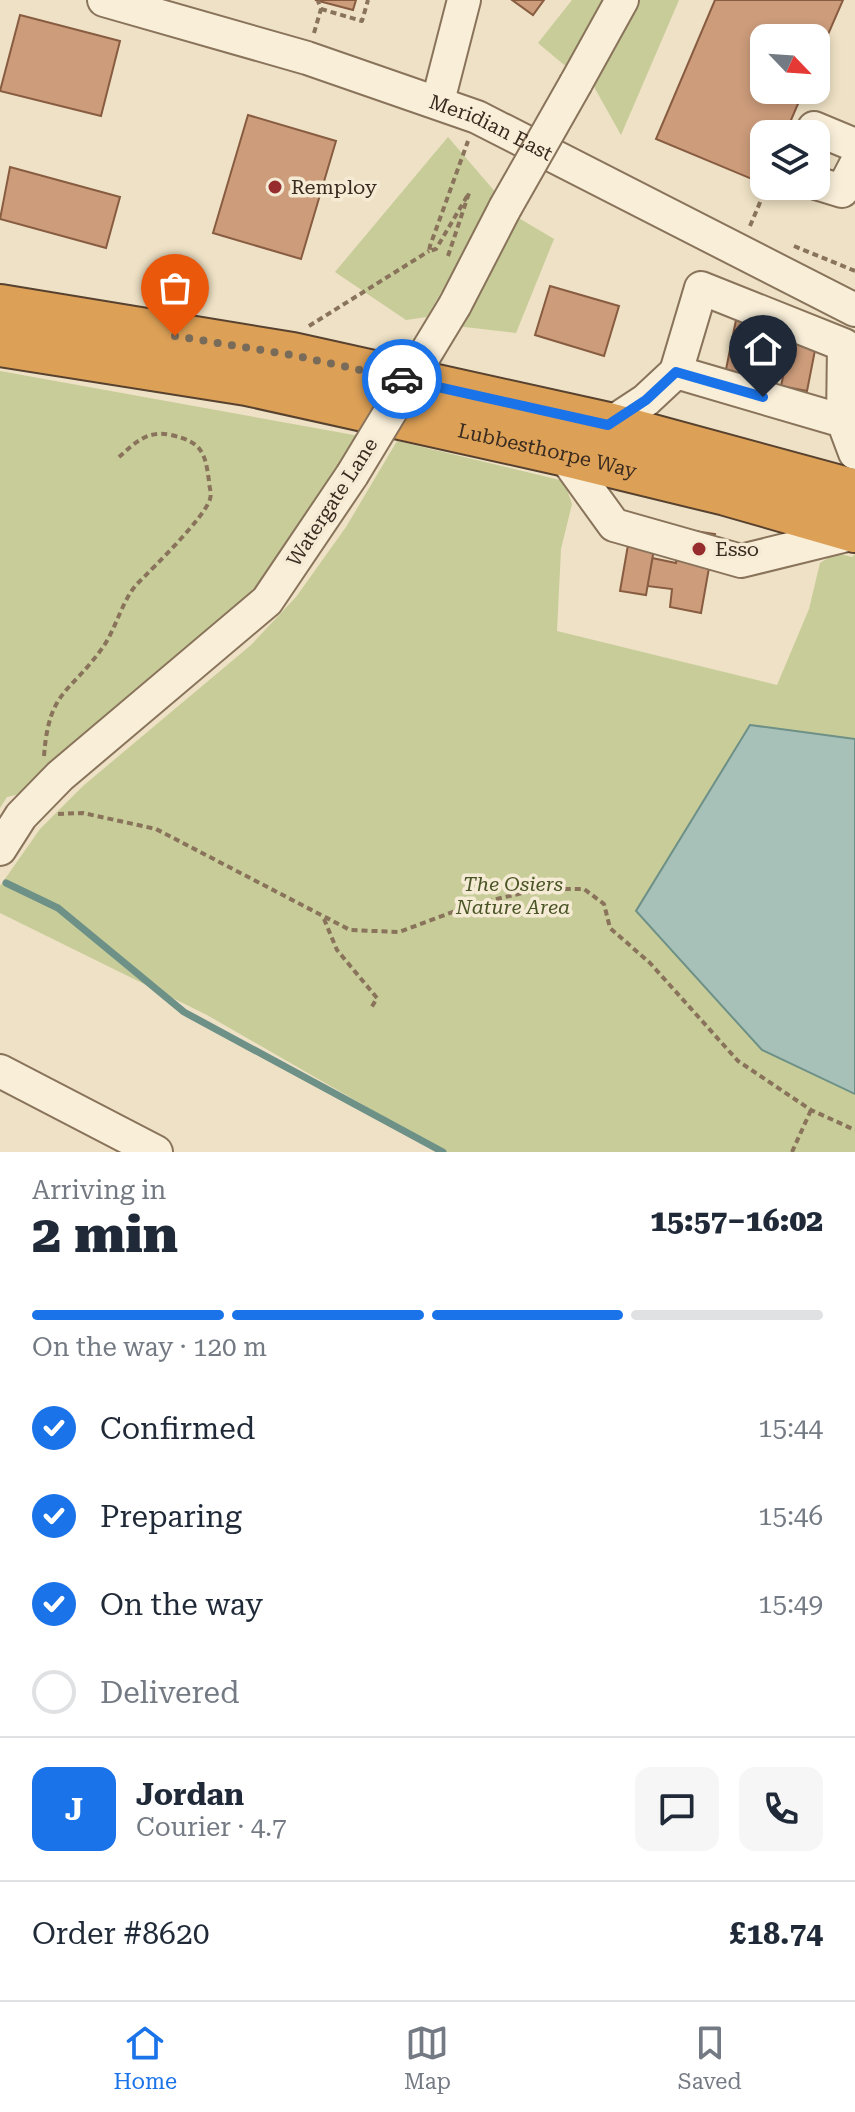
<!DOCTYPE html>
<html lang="en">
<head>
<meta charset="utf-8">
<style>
  body { margin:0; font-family:"Roboto Serif",serif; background:#f6f6f7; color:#1f2937; height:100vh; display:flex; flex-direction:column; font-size:30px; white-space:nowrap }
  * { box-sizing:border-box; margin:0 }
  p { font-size:26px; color:#747a83 }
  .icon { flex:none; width:44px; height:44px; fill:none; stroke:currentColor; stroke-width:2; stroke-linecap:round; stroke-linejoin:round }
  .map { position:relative; height:1152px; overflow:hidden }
  .sheet { display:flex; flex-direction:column; background:#fff; flex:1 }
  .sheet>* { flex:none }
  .needle { width:52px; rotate:115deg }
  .controls { position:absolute; left:750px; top:24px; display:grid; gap:16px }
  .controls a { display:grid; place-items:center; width:80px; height:80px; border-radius:16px; background:#fff; box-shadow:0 4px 12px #0003; font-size:40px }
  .pin { position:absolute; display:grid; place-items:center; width:68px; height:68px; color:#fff; margin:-82px -34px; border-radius:50% 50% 50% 0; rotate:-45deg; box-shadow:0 0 8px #0007 }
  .pin .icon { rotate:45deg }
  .courier { position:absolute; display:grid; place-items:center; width:80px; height:80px; margin:-40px; border:6px solid #1a73e8; border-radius:50%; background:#fff; color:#222; box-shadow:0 2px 10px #0007 }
  .headline em { font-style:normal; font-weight:800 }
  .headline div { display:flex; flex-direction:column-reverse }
  .headline { display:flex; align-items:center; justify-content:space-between; height:136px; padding:0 32px }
  h1 { font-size:52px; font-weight:800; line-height:60px }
  .bar { display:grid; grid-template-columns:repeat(4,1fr); gap:12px 8px; align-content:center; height:96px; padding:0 32px }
  .bar i { height:10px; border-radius:6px; background:#e0e1e3 }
  .bar .selected { background:#1a73e8 }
  .bar p { grid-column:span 4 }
  .line { display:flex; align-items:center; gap:20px; padding:0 32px; border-top:2px solid #e0e1e3 }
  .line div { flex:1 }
  .round { display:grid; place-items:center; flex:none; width:84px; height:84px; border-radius:16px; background:#f6f6f7 }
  ol { padding:0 32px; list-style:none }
  li { display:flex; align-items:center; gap:24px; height:88px }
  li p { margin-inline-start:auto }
  li .icon { padding:8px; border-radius:50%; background:#1a73e8; color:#fff; stroke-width:4 }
  li:last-child { color:#747a83 }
  li i { width:44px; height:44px; border:4px solid #e0e1e3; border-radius:50% }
  .tabs { display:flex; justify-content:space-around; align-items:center; height:112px; border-top:2px solid #e0e1e3; background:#fff; font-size:22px; color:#747a83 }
  .tabs a { display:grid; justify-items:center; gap:4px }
  .tabs .selected { color:#1a73e8 }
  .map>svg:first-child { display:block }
  .green { fill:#c7cc99 }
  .water { fill:#a7c1b9; stroke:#6d9087; stroke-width:2 }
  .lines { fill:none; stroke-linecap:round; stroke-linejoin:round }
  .stream { stroke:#6d9087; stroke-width:7 }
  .building { fill:#cc9c7b; stroke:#885c41; stroke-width:2 }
  .minor-casing { stroke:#89735b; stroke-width:36 }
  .highway-casing { stroke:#57412f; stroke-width:48 }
  .path { stroke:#89735b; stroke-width:4; stroke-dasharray:6 4; stroke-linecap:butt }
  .minor { stroke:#f9efd9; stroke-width:32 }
  .highway { stroke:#dca057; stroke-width:44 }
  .minor-bridge-casing { stroke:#89735b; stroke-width:36; stroke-linecap:butt }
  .minor-bridge { stroke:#f9efd9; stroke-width:32 }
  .done { stroke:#786b59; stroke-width:8; stroke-dasharray:0 14.4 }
  .route { stroke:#1a73e8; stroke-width:10 }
  .poi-dot { fill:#972c2e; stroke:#f5ebd5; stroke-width:3 }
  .labels { text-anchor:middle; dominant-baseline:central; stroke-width:7; stroke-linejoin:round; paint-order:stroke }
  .street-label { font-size:20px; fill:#392b1f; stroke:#f5ebd5 }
  .poi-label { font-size:20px; fill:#392b1f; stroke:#f5ebd5; text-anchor:start }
  .park-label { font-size:20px; font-style:italic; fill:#4a5526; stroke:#f5ebd5 }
</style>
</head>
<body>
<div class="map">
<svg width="855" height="1152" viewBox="0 0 855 1152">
  <rect width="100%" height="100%" fill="#eee1c5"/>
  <g class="green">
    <polygon points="572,0 609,0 569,69 538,43"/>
    <polygon points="640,0 679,0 621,135 593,85"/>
    <polygon points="448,137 497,194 427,317 406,320 335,272"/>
    <polygon points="517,217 554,239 516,333 456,326"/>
    <polygon points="0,371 365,437 260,588 36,790 7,797 0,808"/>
    <polygon points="397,441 564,481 572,504 561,549 557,631 777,685 809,609 820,563 836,553 852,557 855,554 855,1152 445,1152 207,1015 0,913 0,886 40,829 83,786 251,645 296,597 346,527"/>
  </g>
  <polygon class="water" points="750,725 855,739 855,1094 762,1050 636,911"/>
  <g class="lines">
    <polyline class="stream" points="6,883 58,908 184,1012 443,1152"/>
  </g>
  <g class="building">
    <polygon points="315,0 356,0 353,10"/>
    <polygon points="512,0 544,0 533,15"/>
    <polygon points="715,0 843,0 816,62 816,38 764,38 764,90 804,90 785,134 764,134 764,184 656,139"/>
    <polygon points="20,15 120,41 101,116 0,91"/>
    <polygon points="248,115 336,141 301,259 213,233"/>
    <polygon points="10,167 120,197 106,248 0,219"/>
    <polygon points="550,286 619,306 604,356 535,335"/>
    <polygon points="736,320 767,327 765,346 789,349 784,377 760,372 753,405 720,399"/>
    <polygon points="791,341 816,345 807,391 781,386"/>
    <polygon points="682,529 715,534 701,613 670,607 672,589 647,586 652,558 676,563"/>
    <polygon points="628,545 654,549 646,595 620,591"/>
  </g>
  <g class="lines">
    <g class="minor-casing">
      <g id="minor">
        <path id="s1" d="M 104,0 L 307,58 L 477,117 L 855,310"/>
        <polyline points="576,83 622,0"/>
        <polyline points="438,101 464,0"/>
        <polyline points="814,128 855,145"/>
        <polyline points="816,183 842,191 855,166"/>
        <polyline points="455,305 505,208"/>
        <polyline points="676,372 701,288 844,345 843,421"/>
        <polyline points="608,425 646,400 676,372 843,421 855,453"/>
        <polyline points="562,453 614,525 741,561 855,533"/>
        <polyline points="0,849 21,816 60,776 267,601 352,475"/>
        <polyline points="0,1071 156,1152"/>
      </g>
    </g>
    <g class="highway-casing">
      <g id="highway">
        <polyline points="0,307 292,355 608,425 855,492"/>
        <path id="s2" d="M 0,344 L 247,383 L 562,453 L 726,493 L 855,530"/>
      </g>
    </g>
    <g class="path">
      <polyline points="321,9 362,21 368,0"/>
      <polyline points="314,33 321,9 318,1"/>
      <polyline points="750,226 767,186"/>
      <polyline points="794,246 855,271"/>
      <polyline points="448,256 469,193 436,249 429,251 430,246 468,141"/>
      <polyline points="309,326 429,251"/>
      <path d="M 44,756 C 49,689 70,694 103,647 C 117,627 122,599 139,582 C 154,567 205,517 210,499 C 212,493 209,487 209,481 C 205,452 202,442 171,435 C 147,430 136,442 119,457"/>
      <polyline points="58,814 83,813 156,829 350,930 399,932 474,904 541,889 584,889 604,904 610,928 650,963 738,1061 811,1110 855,1130"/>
      <polyline points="324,919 337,950 377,998 370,1010"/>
      <polyline points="792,1152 811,1110"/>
    </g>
    <use href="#minor" class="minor"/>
    <use href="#highway" class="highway"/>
    <g class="minor-bridge-casing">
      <g id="minor-bridge">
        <polyline points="505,208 576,83"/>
        <polyline points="352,475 455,305"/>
      </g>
    </g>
    <use href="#minor-bridge" class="minor-bridge"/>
  </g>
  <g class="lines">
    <polyline class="done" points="175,336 292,355 402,379"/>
    <polyline class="route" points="402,379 608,425 646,400 676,372 763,397"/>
  </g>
  <g class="poi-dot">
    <circle cx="275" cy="187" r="8"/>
    <circle cx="699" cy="549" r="8"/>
  </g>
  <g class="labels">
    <g class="street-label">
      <text stroke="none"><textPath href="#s1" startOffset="408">Meridian East</textPath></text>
      <text stroke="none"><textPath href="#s2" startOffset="558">Lubbesthorpe Way</textPath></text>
      <text transform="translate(332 502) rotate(-57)">Watergate Lane</text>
    </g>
    <g class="poi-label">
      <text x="291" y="187">Remploy</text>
      <text x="715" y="549">Esso</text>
    </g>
    <g class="park-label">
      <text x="513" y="884">The Osiers<tspan x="513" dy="23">Nature Area</tspan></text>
    </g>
  </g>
</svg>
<div class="controls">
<a><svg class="needle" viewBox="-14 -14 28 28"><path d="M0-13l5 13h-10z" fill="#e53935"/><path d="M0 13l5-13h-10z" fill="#747a83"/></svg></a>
<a><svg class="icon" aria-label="layers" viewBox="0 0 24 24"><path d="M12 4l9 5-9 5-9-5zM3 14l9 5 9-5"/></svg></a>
</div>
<div class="pin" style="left:175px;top:336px;background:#ea580c"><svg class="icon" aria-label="bag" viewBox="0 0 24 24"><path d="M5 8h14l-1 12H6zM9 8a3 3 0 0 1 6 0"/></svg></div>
<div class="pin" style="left:763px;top:397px;background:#1f2937"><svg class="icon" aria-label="home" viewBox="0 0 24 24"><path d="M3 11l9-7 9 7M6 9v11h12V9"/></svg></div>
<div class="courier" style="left:402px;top:379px"><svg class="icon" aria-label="car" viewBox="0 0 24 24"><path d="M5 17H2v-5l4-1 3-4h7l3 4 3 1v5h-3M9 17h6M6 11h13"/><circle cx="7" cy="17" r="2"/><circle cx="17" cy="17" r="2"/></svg></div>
</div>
<section class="sheet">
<div class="headline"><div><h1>2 min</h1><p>Arriving in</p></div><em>15:57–16:02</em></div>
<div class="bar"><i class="selected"></i><i class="selected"></i><i class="selected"></i><i></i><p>On the way · 120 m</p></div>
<ol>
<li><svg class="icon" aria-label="check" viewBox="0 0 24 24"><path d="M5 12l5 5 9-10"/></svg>Confirmed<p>15:44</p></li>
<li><svg class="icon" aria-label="check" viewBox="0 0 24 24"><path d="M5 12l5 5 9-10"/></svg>Preparing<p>15:46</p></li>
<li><svg class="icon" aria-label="check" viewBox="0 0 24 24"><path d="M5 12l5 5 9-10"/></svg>On the way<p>15:49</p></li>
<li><i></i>Delivered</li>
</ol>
<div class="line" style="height:144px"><b class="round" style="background:#1a73e8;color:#fff">J</b><div><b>Jordan</b><p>Courier · 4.7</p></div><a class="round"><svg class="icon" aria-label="chat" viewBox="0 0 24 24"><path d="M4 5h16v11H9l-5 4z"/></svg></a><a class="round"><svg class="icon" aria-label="phone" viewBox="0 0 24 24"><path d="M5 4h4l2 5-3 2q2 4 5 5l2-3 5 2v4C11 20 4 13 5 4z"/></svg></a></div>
<div class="line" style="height:104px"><div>Order #8620</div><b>£18.74</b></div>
</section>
<nav class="tabs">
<a class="selected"><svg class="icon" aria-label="home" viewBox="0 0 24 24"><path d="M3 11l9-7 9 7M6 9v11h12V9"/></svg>Home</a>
<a><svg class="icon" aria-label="map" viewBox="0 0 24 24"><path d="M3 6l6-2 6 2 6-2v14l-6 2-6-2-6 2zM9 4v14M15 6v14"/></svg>Map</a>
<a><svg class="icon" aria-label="saved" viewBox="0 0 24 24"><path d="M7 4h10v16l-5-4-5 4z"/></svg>Saved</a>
</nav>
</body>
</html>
